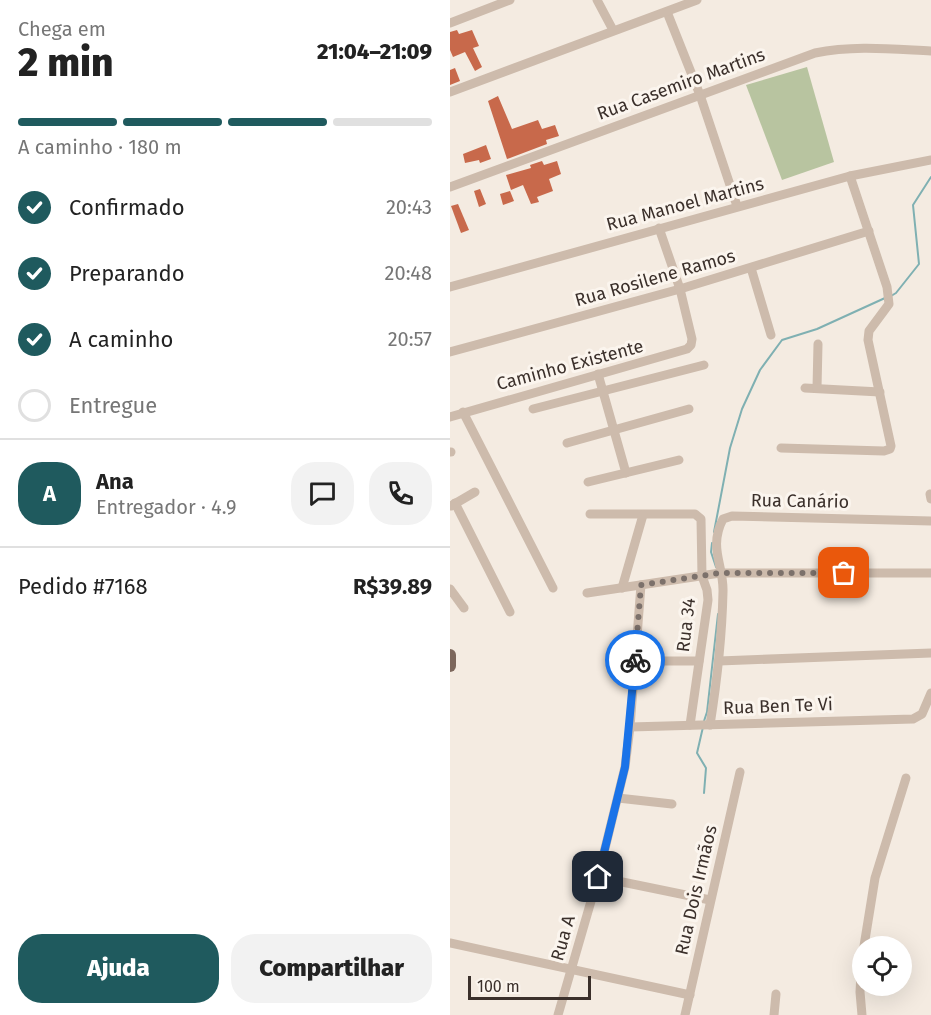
<!DOCTYPE html>
<html lang="pt">
<head>
<meta charset="utf-8">
<style>
  body { margin:0; font-family:"Fira Sans",sans-serif; background:#f2f2f2; color:#222; height:100vh; display:flex; flex-direction:column; font-size:22px; white-space:nowrap }
  * { box-sizing:border-box; margin:0 }
  p { font-size:20px; color:#767676 }
  .icon { flex:none; width:33px; height:33px; fill:none; stroke:currentColor; stroke-width:2; stroke-linecap:round; stroke-linejoin:round }
  .map { position:relative; flex:1; overflow:hidden }
  .details { display:flex; flex-direction:column; background:#fff; width:450px }
  .details>* { flex:none }
  .fabs { position:absolute; left:402px; top:936px; display:grid; gap:12px }
  .fabs a { display:grid; place-items:center; width:60px; height:60px; border-radius:50%; background:#fff; box-shadow:0 6px 24px #0002; font-size:30px }
  .scale { position:absolute; left:18px; bottom:15px; width:123px; box-sizing:border-box; padding-left:6px; border:3px solid #3b302b; border-top:0; font-size:16px; line-height:21px; white-space:nowrap; color:#3b302b; -webkit-text-stroke:4px #fbf5ee; paint-order:stroke }
  .pin { position:absolute; display:grid; place-items:center; width:51px; height:51px; color:#fff; margin:-26px; border-radius:12px; box-shadow:0 3px 9px #0006 }
  .courier { position:absolute; display:grid; place-items:center; width:60px; height:60px; margin:-30px; border:4px solid #1a73e8; border-radius:50%; background:#fff; color:#222; box-shadow:0 2px 8px #0007 }
  .summary em { font-style:normal; font-weight:800 }
  .summary div { display:flex; flex-direction:column-reverse }
  .summary { display:flex; align-items:center; justify-content:space-between; height:102px; padding:0 18px }
  h1 { font-size:39px; font-weight:800; line-height:45px }
  .bar { display:grid; grid-template-columns:repeat(4,1fr); gap:9px 6px; align-content:center; height:72px; padding:0 18px }
  .bar i { height:8px; border-radius:4px; background:#e0e0e0 }
  .bar .on { background:#1f5a5e }
  .bar p { grid-column:span 4 }
  .line { display:flex; align-items:center; gap:15px; padding:0 18px; border-top:2px solid #e0e0e0 }
  .line div { flex:1 }
  .round { display:grid; place-items:center; flex:none; width:63px; height:63px; border-radius:24px; background:#f2f2f2 }
  ol { padding:0 18px; list-style:none }
  li { display:flex; align-items:center; gap:18px; height:66px }
  li p { margin-inline-start:auto }
  li .icon { padding:6px; border-radius:50%; background:#1f5a5e; color:#fff; stroke-width:4 }
  li:last-child { color:#767676 }
  li i { width:33px; height:33px; border:3px solid #e0e0e0; border-radius:50% }
  .primary-button { display:flex; gap:12px; margin-top:auto; padding:12px 18px }
  .primary-button a { flex:1; height:69px; border-radius:24px; background:#1f5a5e; color:#fff; font-size:24px; font-weight:800; line-height:69px; text-align:center }
  .primary-button a+a { background:#f2f2f2; color:#222 }
  main { display:flex; flex:1; min-height:0 }
  .map>svg:first-child { display:block }
  .green { fill:#b8c4a0 }
  .lines { fill:none; stroke-linecap:round; stroke-linejoin:round }
  .stream { stroke:#7fb0b2; stroke-width:2 }
  .building { fill:#c8694b }
  .minor { stroke:#cdbbac; stroke-width:9 }
  .major { stroke:#7d675c; stroke-width:12 }
  .done { stroke:#7c716b; stroke-width:6; stroke-dasharray:0 10.8 }
  .route { stroke:#1a73e8; stroke-width:8 }
  .labels { text-anchor:middle; dominant-baseline:central; stroke-width:6; stroke-linejoin:round; paint-order:stroke }
  .street-label { font-size:18px; fill:#3b302b; stroke:#fbf5ee }
</style>
</head>
<body>
<main>
<section class="details">
<div class="summary"><div><h1>2 min</h1><p>Chega em</p></div><em>21:04–21:09</em></div>
<div class="bar"><i class="on"></i><i class="on"></i><i class="on"></i><i></i><p>A caminho · 180 m</p></div>
<ol>
<li><svg class="icon" aria-label="check" viewBox="0 0 24 24"><path d="M5 12l5 5 9-10"/></svg>Confirmado<p>20:43</p></li>
<li><svg class="icon" aria-label="check" viewBox="0 0 24 24"><path d="M5 12l5 5 9-10"/></svg>Preparando<p>20:48</p></li>
<li><svg class="icon" aria-label="check" viewBox="0 0 24 24"><path d="M5 12l5 5 9-10"/></svg>A caminho<p>20:57</p></li>
<li><i></i>Entregue</li>
</ol>
<div class="line" style="height:108px"><b class="round" style="background:#1f5a5e;color:#fff">A</b><div><b>Ana</b><p>Entregador · 4.9</p></div><a class="round"><svg class="icon" aria-label="chat" viewBox="0 0 24 24"><path d="M4 5h16v11H9l-5 4z"/></svg></a><a class="round"><svg class="icon" aria-label="phone" viewBox="0 0 24 24"><path d="M5 4h4l2 5-3 2q2 4 5 5l2-3 5 2v4C11 20 4 13 5 4z"/></svg></a></div>
<div class="line" style="height:78px"><div>Pedido #7168</div><b>R$39.89</b></div>
<div class="primary-button"><a>Ajuda</a><a>Compartilhar</a></div>
</section>
<div class="map">
<svg width="481" height="1015" viewBox="0 0 481 1015">
  <rect width="100%" height="100%" fill="#f4ebe1"/>
  <polygon class="green" points="357,67 384,162 332,180 296,85"/>
  <g class="lines">
    <g class="stream">
      <polyline points="441,296 446,293 469,264 463,205 481,177"/>
      <polyline points="264,532 280,448 292,409 310,370 332,340 367,329 435,298"/>
      <polyline points="262,543 261,552 266,567"/>
      <polyline points="254,721 257,712 268,614"/>
      <polyline points="253,727 247,753 256,768 254,793"/>
    </g>
  </g>
  <g class="building">
    <polygon points="7,30 9,34 22,30 29,46 23,48 32,67 25,71 15,52 3,57 0,50 0,32"/>
    <polygon points="5,68 10,81 0,85 0,70"/>
    <polygon points="48,96 62,129 88,120 92,129 105,125 109,136 96,140 97,144 57,159 38,101"/>
    <polygon points="36,145 41,159 30,163 29,160 15,163 13,154"/>
    <polygon points="92,161 94,165 107,161 111,174 99,179 103,191 87,197 89,202 81,204 73,185 61,190 56,175 81,168 80,165"/>
    <polygon points="30,189 36,204 29,207 24,191"/>
    <polygon points="60,191 64,201 53,205 50,194"/>
    <polygon points="8,204 19,230 11,233 1,206"/>
  </g>
  <g class="lines">
    <g class="minor">
      <polyline points="147,0 163,30"/>
      <polyline points="217,12 250,95 287,206"/>
      <polyline points="0,23 60,0"/>
      <polyline points="0,92 247,0"/>
      <path d="M 0,187 L 365,53 C 404,45 441,49 481,51"/>
      <polyline points="301,268 321,335"/>
      <polyline points="0,287 400,176 481,160"/>
      <polyline points="0,352 230,289 419,231"/>
      <polyline points="148,374 176,473"/>
      <polyline points="355,388 430,392"/>
      <polyline points="367,388 368,344"/>
      <polyline points="83,409 254,365"/>
      <polyline points="13,412 103,588"/>
      <polyline points="0,417 237,349 241,345 242,339 230,289 209,228"/>
      <polyline points="117,443 239,409"/>
      <polyline points="331,448 434,451 440,449 441,446 418,340 419,331 439,304 437,287 400,176"/>
      <polyline points="0,452 1,452"/>
      <polyline points="138,482 229,460"/>
      <polyline points="480,494 481,499"/>
      <polyline points="5,503 60,612"/>
      <polyline points="1,506 25,492"/>
      <polyline points="140,514 245,514 251,519 252,576 257,590 258,600 240,725"/>
      <polyline points="172,588 193,515"/>
      <polyline points="0,589 14,608"/>
      <polyline points="137,593 270,573 481,573"/>
      <polyline points="185,661 249,661"/>
      <polyline points="269,661 481,653"/>
      <path d="M 260,725 C 267,681 272,636 273,592 C 274,565 258,548 273,519 L 282,516 L 481,521"/>
      <polyline points="180,727 463,719 472,714 481,693"/>
      <polyline points="168,798 222,804"/>
      <polyline points="148,877 260,900"/>
      <polyline points="0,943 240,995"/>
      <polyline points="414,946 425,878 456,778"/>
      <polyline points="108,1015 148,877 175,767 180,727 191,585"/>
      <polyline points="235,1015 290,772"/>
      <polyline points="324,1015 326,994"/>
      <polyline points="412,1015 410,992 412,956"/>
    </g>
    <polyline class="major" points="0,655 0,666"/>
  </g>
  <g class="lines">
    <polyline class="done" points="185,660 191,585 270,573 394,573"/>
    <polyline class="route" points="148,877 175,767 185,660"/>
  </g>
  <g class="labels">
    <g class="street-label">
      <text transform="translate(231 84) rotate(-20)">Rua Casemiro Martins</text>
      <text transform="translate(235 204) rotate(-15)">Rua Manoel Martins</text>
      <text transform="translate(205 278) rotate(-16)">Rua Rosilene Ramos</text>
      <text transform="translate(120 365) rotate(-15)">Caminho Existente</text>
      <text transform="translate(350 501) rotate(1)">Rua Canário</text>
      <text transform="translate(236 625) rotate(-83)">Rua 34</text>
      <text transform="translate(328 706) rotate(-2)">Rua Ben Te Vi</text>
      <text transform="translate(246 890) rotate(-77)">Rua Dois Irmãos</text>
      <text transform="translate(113 938) rotate(-74)">Rua A</text>
    </g>
  </g>
</svg>
<div class="fabs">
<a><svg class="icon" aria-label="locate" viewBox="0 0 24 24"><circle cx="12" cy="12" r="6"/><path d="M12 2v4M12 18v4M2 12h4M18 12h4"/></svg></a>
</div>
<div class="scale">100 m</div>
<div class="pin" style="left:394px;top:573px;background:#ea580c"><svg class="icon" aria-label="bag" viewBox="0 0 24 24"><path d="M5 8h14l-1 12H6zM9 8a3 3 0 0 1 6 0"/></svg></div>
<div class="pin" style="left:148px;top:877px;background:#1f2937"><svg class="icon" aria-label="home" viewBox="0 0 24 24"><path d="M3 11l9-7 9 7M6 9v11h12V9"/></svg></div>
<div class="courier" style="left:185px;top:660px"><svg class="icon" aria-label="bike" viewBox="0 0 24 24"><circle cx="6" cy="16" r="4"/><circle cx="18" cy="16" r="4"/><path d="M6 16l4-8h5l3 8M10 8l3 8H6M13 5h3"/></svg></div>
</div>
</main>
</body>
</html>
